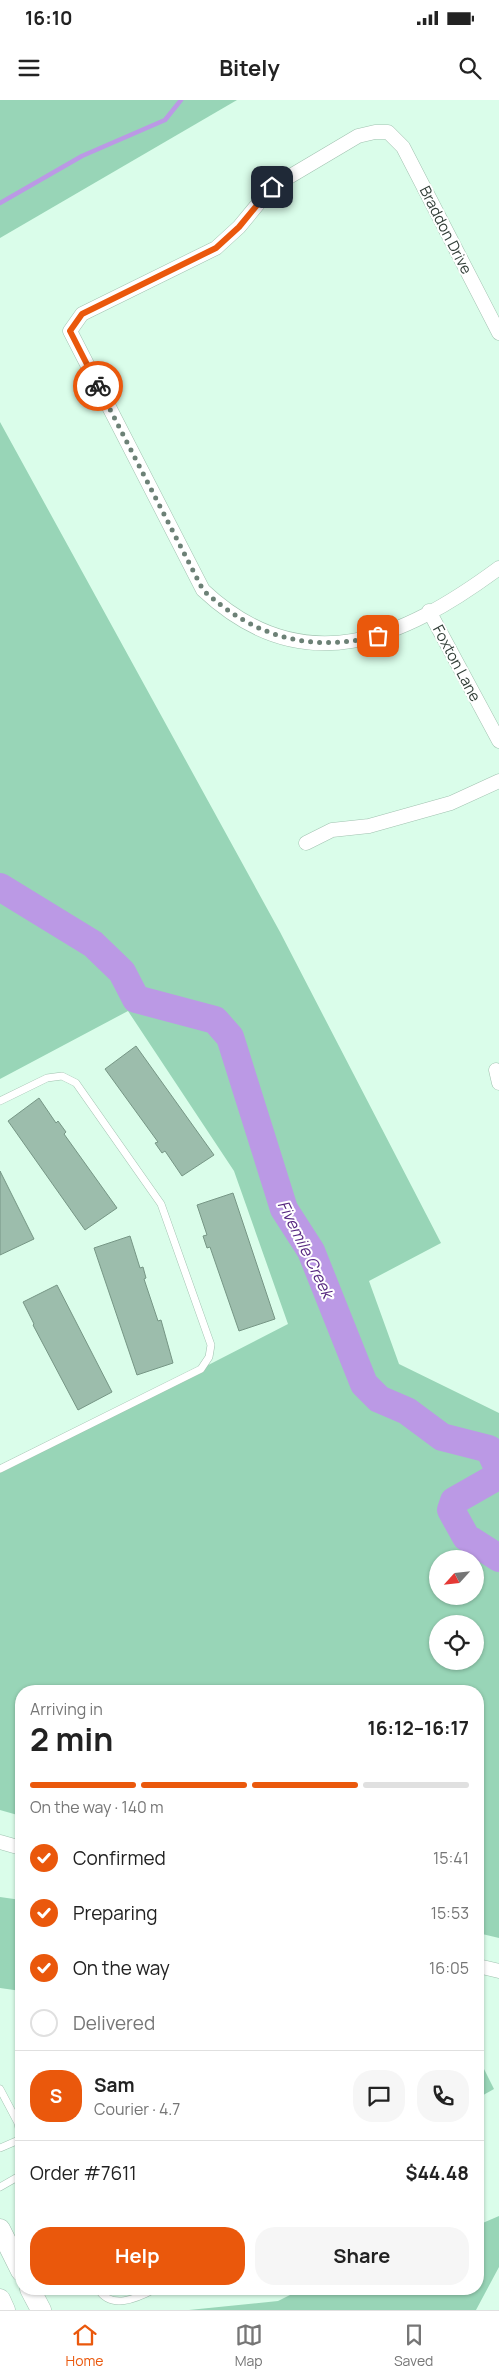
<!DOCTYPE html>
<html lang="en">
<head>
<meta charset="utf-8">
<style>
  body { margin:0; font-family:Manrope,sans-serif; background:#f6f6f6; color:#222; height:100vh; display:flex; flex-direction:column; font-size:19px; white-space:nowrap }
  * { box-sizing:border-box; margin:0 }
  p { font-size:16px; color:#767676 }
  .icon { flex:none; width:28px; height:28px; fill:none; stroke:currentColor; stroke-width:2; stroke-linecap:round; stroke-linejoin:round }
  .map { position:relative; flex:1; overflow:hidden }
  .details { position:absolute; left:15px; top:1585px; width:469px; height:610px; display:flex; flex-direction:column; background:#fff; border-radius:20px; box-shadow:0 1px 4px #0004 }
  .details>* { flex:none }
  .needle { width:32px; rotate:243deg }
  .tools { position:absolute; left:429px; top:1450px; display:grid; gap:10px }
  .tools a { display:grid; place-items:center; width:55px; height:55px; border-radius:50%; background:#fff; box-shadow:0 1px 4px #0004; font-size:25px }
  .pin { position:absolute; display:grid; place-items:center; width:42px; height:42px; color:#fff; margin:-21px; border-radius:10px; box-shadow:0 2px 8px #0006 }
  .courier { position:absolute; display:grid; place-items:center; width:50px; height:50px; margin:-25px; border:4px solid #ea580c; border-radius:50%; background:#fff; color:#222; box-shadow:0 1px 6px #0007 }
  .headline em { font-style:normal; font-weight:700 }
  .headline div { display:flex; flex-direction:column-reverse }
  .headline { display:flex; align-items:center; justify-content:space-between; height:85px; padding:0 15px }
  h1 { font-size:32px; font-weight:700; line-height:38px }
  .bar { display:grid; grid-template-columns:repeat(4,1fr); gap:8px 5px; align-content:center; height:60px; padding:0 15px }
  .bar i { height:6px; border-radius:4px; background:#e0e0e0 }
  .bar .current { background:#ea580c }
  .bar p { grid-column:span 4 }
  .line { display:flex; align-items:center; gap:12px; padding:0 15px; border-top:1px solid #e0e0e0 }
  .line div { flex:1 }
  .round { display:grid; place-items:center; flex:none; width:52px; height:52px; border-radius:20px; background:#f6f6f6 }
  ol { padding:0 15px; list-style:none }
  li { display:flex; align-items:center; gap:15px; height:55px }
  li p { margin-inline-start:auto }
  li .icon { padding:5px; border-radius:50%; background:#ea580c; color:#fff; stroke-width:4 }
  li:last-child { color:#767676 }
  li i { width:28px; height:28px; border:2px solid #e0e0e0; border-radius:50% }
  .primary-button { display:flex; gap:10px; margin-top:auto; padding:10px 15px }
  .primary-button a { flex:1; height:58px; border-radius:20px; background:#ea580c; color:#fff; font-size:20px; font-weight:700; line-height:58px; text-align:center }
  .primary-button a+a { background:#f6f6f6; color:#222 }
  .status { display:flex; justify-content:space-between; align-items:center; height:35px; padding:0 25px; background:#fff; direction:ltr }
  .status svg { height:14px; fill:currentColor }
  header { display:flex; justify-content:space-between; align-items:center; height:65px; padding:0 15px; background:#fff; font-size:22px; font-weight:700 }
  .dock { display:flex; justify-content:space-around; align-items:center; height:70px; border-top:1px solid #e0e0e0; background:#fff; font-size:14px; color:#767676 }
  .dock a { display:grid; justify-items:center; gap:2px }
  .dock .current { color:#ea580c }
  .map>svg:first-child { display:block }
  .green { fill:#98d5b7; fill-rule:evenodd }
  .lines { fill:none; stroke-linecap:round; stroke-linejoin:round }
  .stream { stroke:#bb99e5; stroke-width:4.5 }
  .river { stroke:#bb99e5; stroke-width:28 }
  .building { fill:#9cbdac; stroke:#769685 }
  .service-casing { stroke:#a1c2b0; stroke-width:8 }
  .minor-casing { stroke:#a1c2b0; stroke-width:15 }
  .secondary-casing { stroke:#a1c2b0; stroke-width:21 }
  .service { stroke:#fff; stroke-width:7 }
  .minor { stroke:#fff; stroke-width:14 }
  .secondary { stroke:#fff; stroke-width:20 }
  .done { stroke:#6c8176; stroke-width:5; stroke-dasharray:0 9 }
  .route { stroke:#ea580c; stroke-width:6 }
  .labels { text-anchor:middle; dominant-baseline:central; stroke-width:4; stroke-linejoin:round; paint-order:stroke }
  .street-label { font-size:15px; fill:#313e37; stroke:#fff }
  .water-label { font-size:16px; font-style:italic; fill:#572981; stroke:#fff }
</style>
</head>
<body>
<div class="status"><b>16:10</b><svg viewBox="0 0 49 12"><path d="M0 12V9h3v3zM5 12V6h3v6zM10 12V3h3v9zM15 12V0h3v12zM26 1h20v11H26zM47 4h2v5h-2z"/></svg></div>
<header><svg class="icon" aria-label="menu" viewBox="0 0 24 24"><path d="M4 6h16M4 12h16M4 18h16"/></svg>Bitely<svg class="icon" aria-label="search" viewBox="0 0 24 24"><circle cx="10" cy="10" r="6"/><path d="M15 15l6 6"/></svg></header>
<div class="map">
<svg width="499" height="2210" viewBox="0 0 499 2210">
  <rect width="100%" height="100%" fill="#dafdea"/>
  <g class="green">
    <polygon points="0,0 237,0 0,138"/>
    <path d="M 0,322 L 280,832 L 441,1143 L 369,1181 L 399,1264 L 499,1313 L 499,1838 L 478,1833 L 478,1591 L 21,1591 L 21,1716 L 0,1710 L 0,1372 L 288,1224 L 234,1071 L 128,911 L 0,979 ZM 438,1459 L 475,1459 L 475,1496 L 438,1496 ZM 438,1524 L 475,1524 L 475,1561 L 438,1561 Z"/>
    <polygon points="0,1797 21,1800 21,1891 0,1888"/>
    <polygon points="478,1957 494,1989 478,1998"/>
    <polygon points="499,2116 499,2167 476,2210 189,2210 278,2201 302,2189 478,2189 478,2125"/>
  </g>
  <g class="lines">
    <polyline class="stream" points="0,103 82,56 165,20 181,0"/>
    <polyline class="river" points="0,787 93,844 122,872 136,899 215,920 230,937 284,1109 311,1151 364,1284 379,1299 407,1311 442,1337 489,1349 497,1366 498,1376 454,1401 451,1410 466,1437 499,1458"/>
  </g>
  <g class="building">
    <polygon points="136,946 214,1055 182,1076 165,1051 162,1053 155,1043 158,1042 105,969"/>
    <polygon points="39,998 56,1023 58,1021 66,1032 64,1034 117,1108 85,1130 8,1021"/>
    <polygon points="0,1071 34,1139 0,1155"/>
    <polygon points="233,1093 275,1219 239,1231 210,1147 207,1148 203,1136 207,1135 197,1105"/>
    <polygon points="130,1136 140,1168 143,1167 146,1178 144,1179 158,1221 161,1220 173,1263 137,1275 94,1148"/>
    <polygon points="57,1185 112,1292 78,1310 33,1225 34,1224 23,1202"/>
  </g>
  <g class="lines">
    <g class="service-casing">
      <g id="service">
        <polyline points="0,1001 47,978 62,976 76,983 161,1104 211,1245 209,1257 201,1269 0,1369"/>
        <polyline points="0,1989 18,2023 21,2039"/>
        <polyline points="0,2048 21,2039"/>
        <polyline points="0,2087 21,2075"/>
        <path d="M 98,2189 C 111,2210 136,2199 155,2189"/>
      </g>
    </g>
    <g class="minor-casing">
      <g id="minor">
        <path d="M 499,233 L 403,47 L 388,32 L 375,32 L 358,36 L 272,87 L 239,127 L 216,148 L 82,214 L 70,231 L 203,490 C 303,584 403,539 499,468"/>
        <polyline points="429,511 499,641"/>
        <polyline points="306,743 332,730 369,726 451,703 499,681"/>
        <polyline points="496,970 499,983"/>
        <polyline points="0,1742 21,1748"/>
        <polyline points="478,1866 499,1871"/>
      </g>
    </g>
    <g class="secondary-casing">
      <g id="secondary">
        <polyline points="0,2129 21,2171"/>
        <polyline points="30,2189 41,2210"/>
        <polyline points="0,2199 5,2210"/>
      </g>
    </g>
    <use href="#service" class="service"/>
    <use href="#minor" class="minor"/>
    <use href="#secondary" class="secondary"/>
  </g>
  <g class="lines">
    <path class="done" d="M 98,286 L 203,490 C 254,537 310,553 378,536"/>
    <polyline class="route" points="98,286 70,231 82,214 216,148 239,127 272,87"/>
  </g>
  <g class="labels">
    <g class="street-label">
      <text transform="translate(446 130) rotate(63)">Braddon Drive</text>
      <text transform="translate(457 563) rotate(62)">Foxton Lane</text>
    </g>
    <g class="water-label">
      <text transform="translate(306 1149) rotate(64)">Fivemile Creek</text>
    </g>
  </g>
</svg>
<div class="tools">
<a><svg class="needle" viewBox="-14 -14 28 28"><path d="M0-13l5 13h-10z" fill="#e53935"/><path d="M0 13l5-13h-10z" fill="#767676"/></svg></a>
<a><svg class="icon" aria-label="locate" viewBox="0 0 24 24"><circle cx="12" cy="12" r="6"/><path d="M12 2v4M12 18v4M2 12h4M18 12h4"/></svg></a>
</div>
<div class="pin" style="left:378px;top:536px;background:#ea580c"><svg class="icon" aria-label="bag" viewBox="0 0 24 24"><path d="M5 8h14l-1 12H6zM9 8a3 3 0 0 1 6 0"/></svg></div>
<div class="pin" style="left:272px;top:87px;background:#1f2937"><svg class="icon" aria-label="home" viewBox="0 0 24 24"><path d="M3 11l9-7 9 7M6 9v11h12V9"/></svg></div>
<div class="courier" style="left:98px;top:286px"><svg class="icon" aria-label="bike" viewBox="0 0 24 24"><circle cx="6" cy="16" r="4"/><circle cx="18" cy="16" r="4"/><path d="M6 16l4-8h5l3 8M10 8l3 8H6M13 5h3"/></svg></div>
<section class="details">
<div class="headline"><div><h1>2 min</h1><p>Arriving in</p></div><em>16:12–16:17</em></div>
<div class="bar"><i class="current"></i><i class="current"></i><i class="current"></i><i></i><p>On the way · 140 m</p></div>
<ol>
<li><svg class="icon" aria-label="check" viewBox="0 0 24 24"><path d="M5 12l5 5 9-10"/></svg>Confirmed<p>15:41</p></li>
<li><svg class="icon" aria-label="check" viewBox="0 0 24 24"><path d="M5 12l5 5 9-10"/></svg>Preparing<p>15:53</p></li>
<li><svg class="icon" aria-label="check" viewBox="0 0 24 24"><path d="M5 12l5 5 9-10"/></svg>On the way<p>16:05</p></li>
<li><i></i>Delivered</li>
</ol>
<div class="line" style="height:90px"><b class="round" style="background:#ea580c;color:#fff">S</b><div><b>Sam</b><p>Courier · 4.7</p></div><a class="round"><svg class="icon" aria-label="chat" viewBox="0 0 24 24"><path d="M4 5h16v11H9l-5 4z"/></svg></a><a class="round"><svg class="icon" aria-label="phone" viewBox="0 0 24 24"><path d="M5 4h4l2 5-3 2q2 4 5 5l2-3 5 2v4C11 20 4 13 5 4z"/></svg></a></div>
<div class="line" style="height:65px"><div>Order #7611</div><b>$44.48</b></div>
<div class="primary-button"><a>Help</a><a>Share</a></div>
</section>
</div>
<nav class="dock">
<a class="current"><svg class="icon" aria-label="home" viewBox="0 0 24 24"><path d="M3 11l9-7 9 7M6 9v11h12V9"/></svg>Home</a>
<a><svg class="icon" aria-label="map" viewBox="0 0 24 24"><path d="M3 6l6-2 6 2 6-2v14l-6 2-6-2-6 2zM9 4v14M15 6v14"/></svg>Map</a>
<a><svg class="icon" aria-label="saved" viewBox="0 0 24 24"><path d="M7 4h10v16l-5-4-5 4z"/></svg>Saved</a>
</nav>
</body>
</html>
